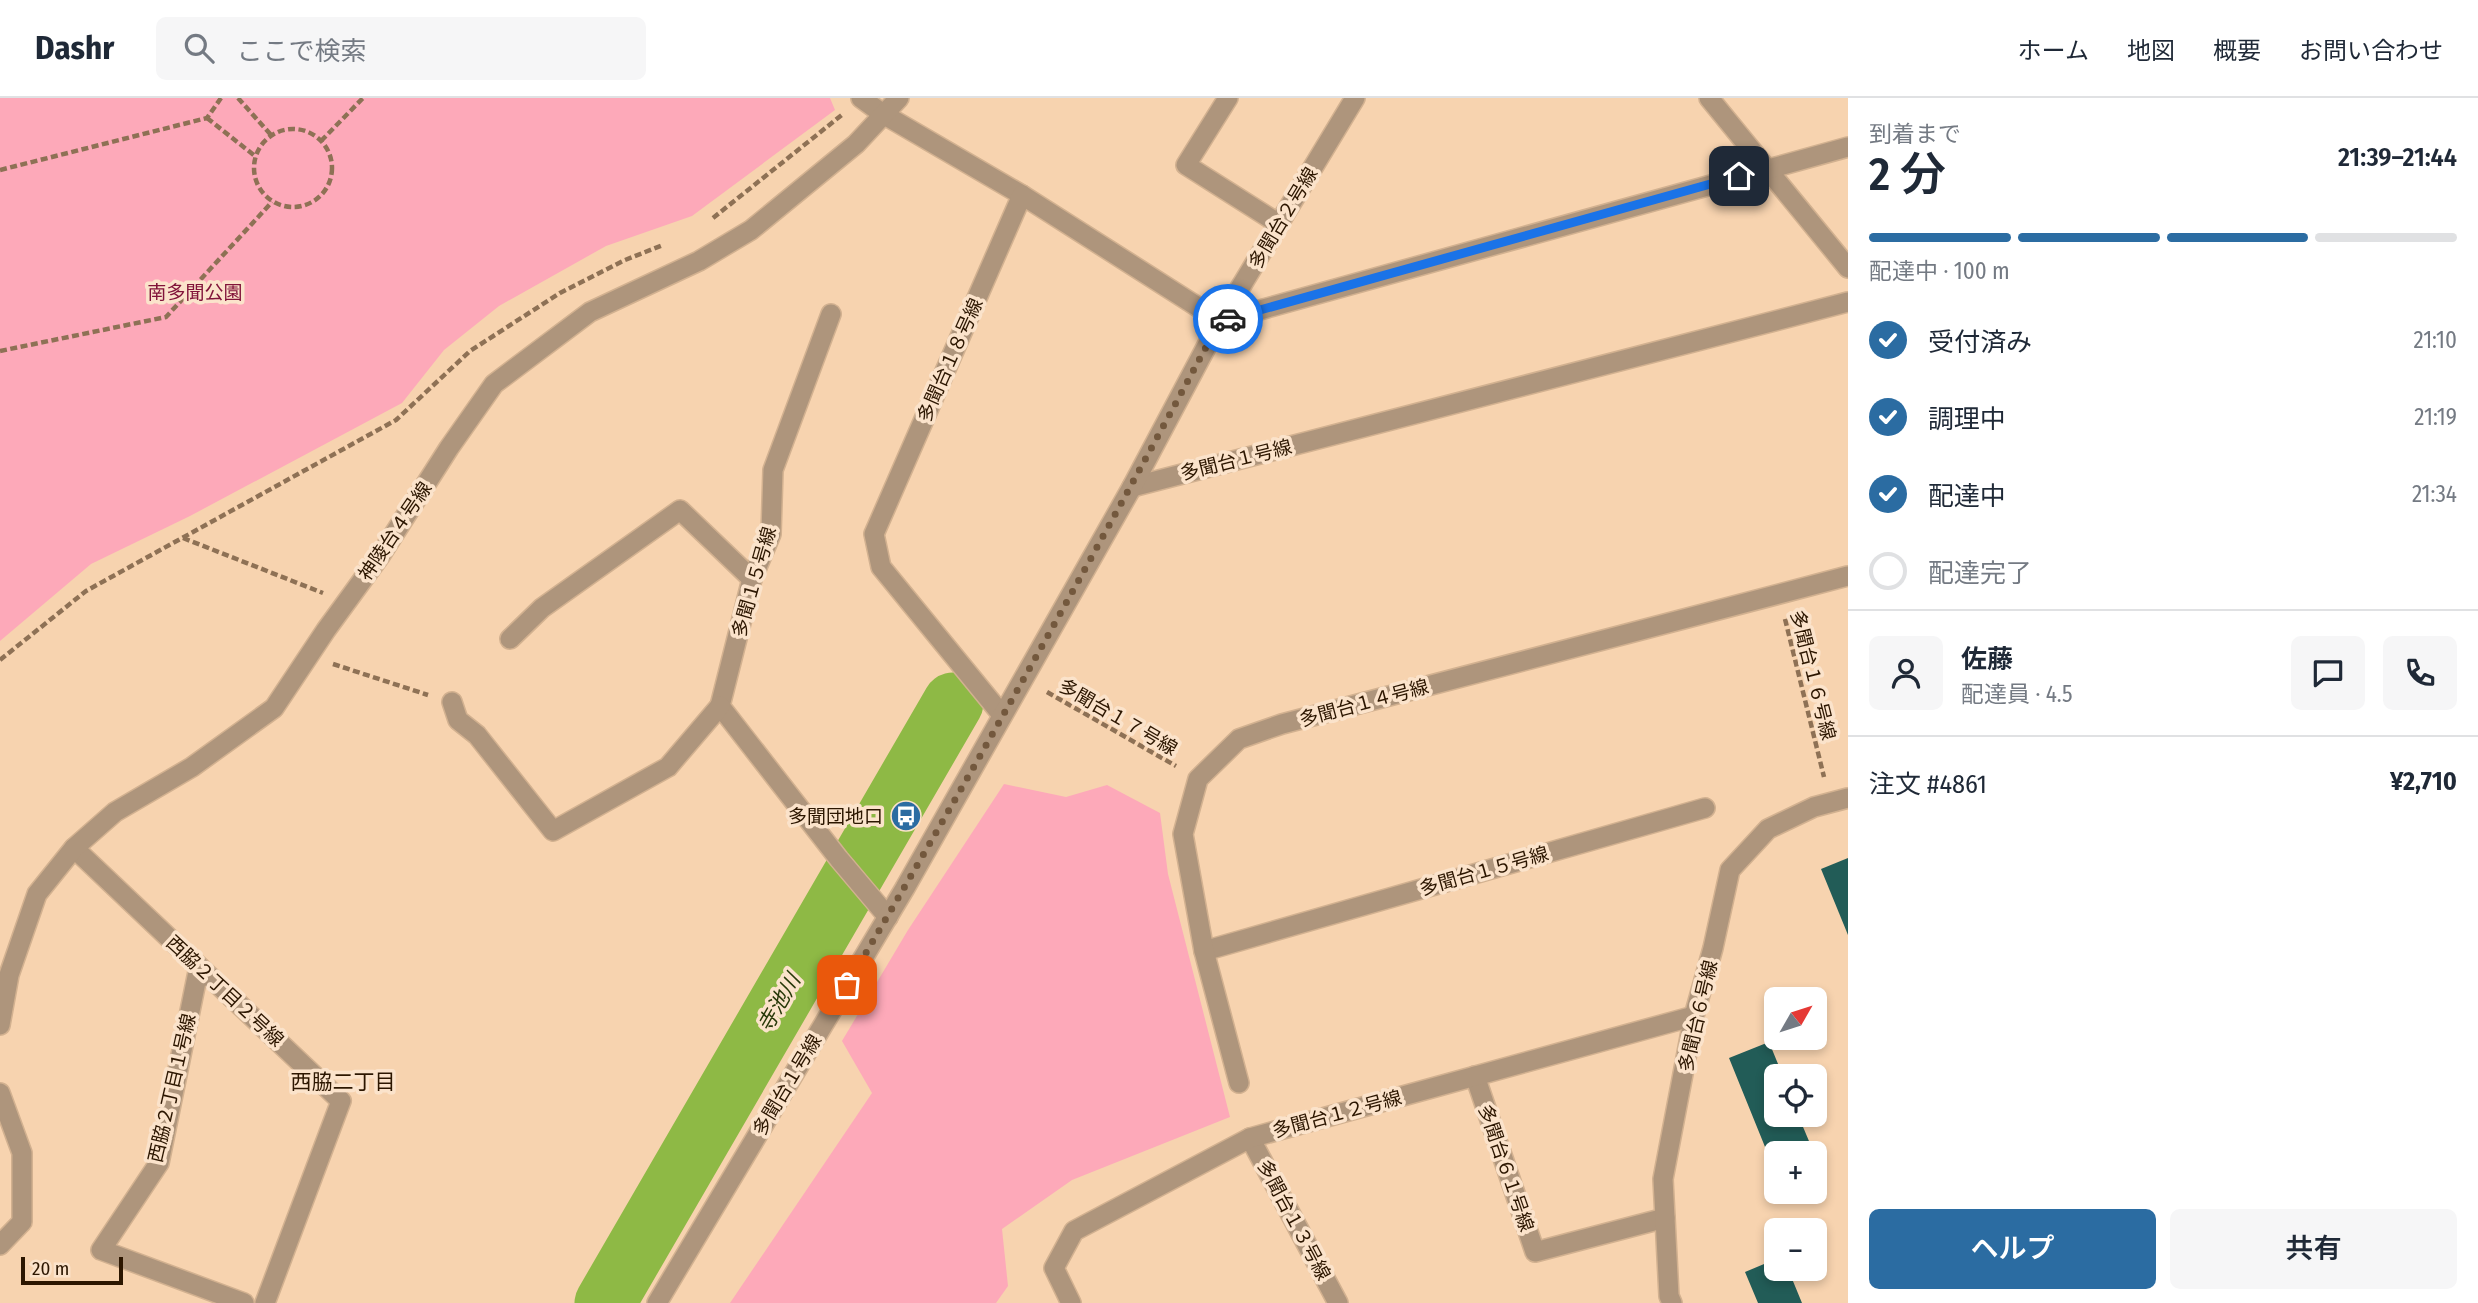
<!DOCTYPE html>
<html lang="ja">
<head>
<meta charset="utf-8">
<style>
  body { margin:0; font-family:"Fira Sans Condensed","Noto Sans JP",sans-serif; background:#f6f6f7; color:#1f2937; height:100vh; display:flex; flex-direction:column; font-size:26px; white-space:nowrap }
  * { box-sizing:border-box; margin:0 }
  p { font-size:23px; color:#747a83 }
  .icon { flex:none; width:38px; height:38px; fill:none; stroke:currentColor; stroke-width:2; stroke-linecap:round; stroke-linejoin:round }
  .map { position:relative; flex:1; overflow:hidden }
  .sheet { display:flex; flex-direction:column; background:#fff; width:630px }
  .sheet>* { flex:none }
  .needle { width:46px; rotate:51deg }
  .controls { position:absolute; left:1764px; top:889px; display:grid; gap:14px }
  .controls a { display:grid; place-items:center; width:63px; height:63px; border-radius:10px; background:#fff; box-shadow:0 4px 10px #0003; font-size:35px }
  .scale { position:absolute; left:21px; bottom:18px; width:102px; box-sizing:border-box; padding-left:7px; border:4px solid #2c1600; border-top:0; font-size:19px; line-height:24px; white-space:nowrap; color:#2c1600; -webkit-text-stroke:5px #fbe3cb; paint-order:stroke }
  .pin { position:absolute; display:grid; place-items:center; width:60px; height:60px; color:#fff; margin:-30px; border-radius:14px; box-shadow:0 4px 10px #0006 }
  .courier { position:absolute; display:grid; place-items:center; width:70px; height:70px; margin:-35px; border:5px solid #1a73e8; border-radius:50%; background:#fff; color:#222; box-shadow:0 2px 9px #0007 }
  .overview em { font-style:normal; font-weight:600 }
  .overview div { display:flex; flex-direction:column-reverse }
  .overview { display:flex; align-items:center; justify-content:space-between; height:119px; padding:0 21px }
  h1 { font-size:46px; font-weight:600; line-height:52px }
  .bar { display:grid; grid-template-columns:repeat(4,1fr); gap:10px 7px; align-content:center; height:84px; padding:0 21px }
  .bar i { height:9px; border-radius:5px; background:#e0e1e3 }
  .bar .active { background:#2b6ca2 }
  .bar p { grid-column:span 4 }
  .line { display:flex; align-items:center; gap:18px; padding:0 21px; border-top:2px solid #e0e1e3 }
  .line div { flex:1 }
  .round { display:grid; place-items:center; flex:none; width:74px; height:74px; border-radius:10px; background:#f6f6f7 }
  ol { padding:0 21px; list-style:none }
  li { display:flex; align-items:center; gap:21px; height:77px }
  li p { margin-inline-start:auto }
  li .icon { padding:7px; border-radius:50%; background:#2b6ca2; color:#fff; stroke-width:4 }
  li:last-child { color:#747a83 }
  li i { width:38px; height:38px; border:4px solid #e0e1e3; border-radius:50% }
  .primary-button { display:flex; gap:14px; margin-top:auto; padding:14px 21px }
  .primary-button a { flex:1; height:80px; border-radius:10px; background:#2b6ca2; color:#fff; font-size:28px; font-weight:600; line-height:80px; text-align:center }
  .primary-button a+a { background:#f6f6f7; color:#1f2937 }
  header { display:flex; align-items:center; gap:42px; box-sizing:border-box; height:98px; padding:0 35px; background:#fff; border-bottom:2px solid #e0e1e3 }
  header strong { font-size:33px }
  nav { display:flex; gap:38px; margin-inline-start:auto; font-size:24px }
  .search { width:490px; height:63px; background:#f6f6f7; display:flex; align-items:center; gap:18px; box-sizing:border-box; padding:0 24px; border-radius:10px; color:#747a83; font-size:26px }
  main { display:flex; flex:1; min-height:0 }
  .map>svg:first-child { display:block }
  .green { fill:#fda9b9 }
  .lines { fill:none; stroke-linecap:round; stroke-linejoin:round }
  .river { stroke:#8eb945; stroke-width:61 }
  .building { fill:#225c57 }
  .minor-casing { stroke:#d2b190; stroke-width:22 }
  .tertiary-casing { stroke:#d2b190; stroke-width:22 }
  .path { stroke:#8e7155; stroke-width:4.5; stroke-dasharray:7 3.5; stroke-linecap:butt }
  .minor { stroke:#ae957c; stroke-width:19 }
  .tertiary { stroke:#ae957c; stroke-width:19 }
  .done { stroke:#73583d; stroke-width:7; stroke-dasharray:0 12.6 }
  .route { stroke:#1a73e8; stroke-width:9 }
  .labels { text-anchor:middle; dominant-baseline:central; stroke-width:7; stroke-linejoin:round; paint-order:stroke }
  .street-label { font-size:19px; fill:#2c1600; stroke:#fbe3cb }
  .park-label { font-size:19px; fill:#81133a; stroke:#fbe3cb }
  .poi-label { font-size:19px; fill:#2c1600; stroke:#fbe3cb; text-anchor:end }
  .water-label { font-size:21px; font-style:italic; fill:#283909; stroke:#fbe3cb }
  .neighbourhood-label { font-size:21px; fill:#2c1600; stroke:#fbe3cb }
</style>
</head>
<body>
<header>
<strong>Dashr</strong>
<div class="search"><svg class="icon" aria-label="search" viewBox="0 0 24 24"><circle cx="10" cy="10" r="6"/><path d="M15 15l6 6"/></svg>ここで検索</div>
<nav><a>ホーム</a><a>地図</a><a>概要</a><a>お問い合わせ</a></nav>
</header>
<main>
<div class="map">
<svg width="1848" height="1205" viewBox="0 0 1848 1205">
  <rect width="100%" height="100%" fill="#f7d3af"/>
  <g class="green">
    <polygon points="0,0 830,0 835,12 692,118 606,148 499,208 444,252 402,305 190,418 91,466 0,543"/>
    <polygon points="1004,686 1066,699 1107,687 1160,715 1168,776 1230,1019 1072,1082 1002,1131 1008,1188 996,1205 730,1205 872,995 842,943 908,832"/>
  </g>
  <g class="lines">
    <polyline class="river" points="605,1205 953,605"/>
  </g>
  <g class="building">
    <polygon points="1848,760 1848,837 1821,771"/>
    <polygon points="1769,944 1783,978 1776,978 1776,1017 1798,1017 1814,1055 1776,1055 1776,1076 1729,960"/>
    <polygon points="1776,1161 1776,1171 1788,1171 1802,1205 1758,1205 1745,1174"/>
  </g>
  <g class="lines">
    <g class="minor-casing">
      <g id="minor">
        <polyline points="861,0 883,16 1022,97"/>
        <polyline points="1228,0 1186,67 1279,126"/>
        <polyline points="1709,0 1848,170"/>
        <polyline points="831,216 773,372 771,436 752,481 720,608 839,761 888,819"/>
        <polyline points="510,541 542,510 680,412 752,481"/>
        <polyline points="452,604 458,622 477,637 553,733 668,669 720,608"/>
        <polyline points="1002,617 881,469 874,436 1022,97 1220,223 1848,49"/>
        <polyline points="74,750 341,1003 265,1205"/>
        <polyline points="1204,853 1705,710"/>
        <polyline points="199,869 159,1065 101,1152 244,1205"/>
        <polyline points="0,927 9,877 37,796 74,750 115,714 192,669 274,610 326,532 380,458 449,350 494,286 590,214 699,163 751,132 856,46 899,0"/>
        <polyline points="1475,978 1535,1154 1665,1120"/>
        <polyline points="1239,985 1204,853 1183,736 1198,681 1239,641 1282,626 1848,478"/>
        <polyline points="0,995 22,1055 22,1124 0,1147"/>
        <polyline points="1250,1040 1338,1205"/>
        <polyline points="1071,1205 1054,1170 1074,1133 1250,1040 1694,918"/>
        <polyline points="1672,1205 1669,1198 1663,1081 1694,918 1713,850 1730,772 1768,731 1814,709 1848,700"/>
      </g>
    </g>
    <g class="tertiary-casing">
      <g id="tertiary">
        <polyline points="1132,389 1848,204"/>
        <polyline points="657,1205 905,790 1132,389 1220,223 1355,0"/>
      </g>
    </g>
    <g class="path">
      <polyline points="238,0 271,37"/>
      <polyline points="207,20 255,58"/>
      <circle cx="293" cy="70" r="39"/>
      <polyline points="321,43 363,0"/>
      <polyline points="0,72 207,20 221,0"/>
      <polyline points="713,120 843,16"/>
      <polyline points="0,253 166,219 272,104"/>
      <polyline points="183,440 323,495"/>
      <polyline points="1785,521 1824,679"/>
      <polyline points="0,562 86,493 396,322 470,253 560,195 625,162 663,147"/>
      <polyline points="333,566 428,597"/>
      <polyline points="1047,594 1176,668"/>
    </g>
    <use href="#minor" class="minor"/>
    <use href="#tertiary" class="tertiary"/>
  </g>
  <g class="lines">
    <path class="done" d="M 847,887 C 976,669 1100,447 1220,223 L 1228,221"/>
    <polyline class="route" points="1228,221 1739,78"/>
  </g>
  <defs>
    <g id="bus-disc" transform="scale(1.575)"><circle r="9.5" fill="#2b6ca2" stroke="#fbe3cb"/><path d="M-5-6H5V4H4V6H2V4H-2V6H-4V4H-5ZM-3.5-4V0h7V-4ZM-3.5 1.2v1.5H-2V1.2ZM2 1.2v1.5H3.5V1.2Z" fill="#fff"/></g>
  </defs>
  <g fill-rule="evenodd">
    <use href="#bus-disc" x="906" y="718"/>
  </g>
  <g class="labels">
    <g class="street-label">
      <text transform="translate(1283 120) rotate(-59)">多聞台２号線</text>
      <text transform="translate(950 262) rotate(-66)">多聞台１８号線</text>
      <text transform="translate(1236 362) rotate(-14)">多聞台１号線</text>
      <text transform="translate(395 433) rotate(-56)">神陵台４号線</text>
      <text transform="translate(754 484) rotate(-74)">多聞１５号線</text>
      <text transform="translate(1813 577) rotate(76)">多聞台１６号線</text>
      <text transform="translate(1364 605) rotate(-15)">多聞台１４号線</text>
      <text transform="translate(1118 619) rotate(30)">多聞台１７号線</text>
      <text transform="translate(1484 773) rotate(-16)">多聞台１５号線</text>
      <text transform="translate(225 893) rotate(43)">西脇２丁目２号線</text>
      <text transform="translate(1698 918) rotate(-77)">多聞台６号線</text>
      <text transform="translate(787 987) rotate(-59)">多聞台１号線</text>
      <text transform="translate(172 990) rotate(-77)">西脇２丁目１号線</text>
      <text transform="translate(1337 1016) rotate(-15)">多聞台１２号線</text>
      <text transform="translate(1506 1070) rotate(71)">多聞台６１号線</text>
      <text transform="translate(1294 1122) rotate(62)">多聞台１３号線</text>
    </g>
    <g class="park-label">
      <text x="195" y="194">南多聞公園</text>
    </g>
    <g class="poi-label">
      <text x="883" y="718">多聞団地口</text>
    </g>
    <g class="water-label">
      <text transform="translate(779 905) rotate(-60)">寺池川</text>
    </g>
    <g class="neighbourhood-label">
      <text x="343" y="984">西脇二丁目</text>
    </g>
  </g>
</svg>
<div class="controls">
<a><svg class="needle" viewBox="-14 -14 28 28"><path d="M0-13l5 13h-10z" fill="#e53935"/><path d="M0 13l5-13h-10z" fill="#747a83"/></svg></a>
<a><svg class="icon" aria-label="locate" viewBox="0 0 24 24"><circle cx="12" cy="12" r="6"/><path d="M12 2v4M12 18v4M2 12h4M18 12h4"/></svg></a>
<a>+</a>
<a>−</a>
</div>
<div class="scale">20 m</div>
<div class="pin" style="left:847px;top:887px;background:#ea580c"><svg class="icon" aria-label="bag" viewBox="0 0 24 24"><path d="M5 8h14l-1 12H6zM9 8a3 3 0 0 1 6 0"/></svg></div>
<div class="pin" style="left:1739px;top:78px;background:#1f2937"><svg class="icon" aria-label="home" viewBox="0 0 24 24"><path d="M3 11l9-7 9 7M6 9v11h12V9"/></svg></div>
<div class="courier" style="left:1228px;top:221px"><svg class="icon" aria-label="car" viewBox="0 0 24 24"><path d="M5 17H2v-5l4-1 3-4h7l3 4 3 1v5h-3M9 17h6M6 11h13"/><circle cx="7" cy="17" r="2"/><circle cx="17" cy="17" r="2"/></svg></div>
</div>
<section class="sheet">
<div class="overview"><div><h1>2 分</h1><p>到着まで</p></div><em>21:39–21:44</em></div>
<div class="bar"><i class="active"></i><i class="active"></i><i class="active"></i><i></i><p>配達中 · 100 m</p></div>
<ol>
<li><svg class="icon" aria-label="check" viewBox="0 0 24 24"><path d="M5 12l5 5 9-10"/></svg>受付済み<p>21:10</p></li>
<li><svg class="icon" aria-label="check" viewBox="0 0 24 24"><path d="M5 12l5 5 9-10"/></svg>調理中<p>21:19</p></li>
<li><svg class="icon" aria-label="check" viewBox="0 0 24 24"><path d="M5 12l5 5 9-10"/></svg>配達中<p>21:34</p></li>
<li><i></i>配達完了</li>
</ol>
<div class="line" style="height:126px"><a class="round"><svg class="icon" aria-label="person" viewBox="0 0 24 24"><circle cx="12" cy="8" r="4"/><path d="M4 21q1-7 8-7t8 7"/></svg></a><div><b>佐藤</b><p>配達員 · 4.5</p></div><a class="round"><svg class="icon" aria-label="chat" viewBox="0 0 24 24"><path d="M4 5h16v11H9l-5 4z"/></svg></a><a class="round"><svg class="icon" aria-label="phone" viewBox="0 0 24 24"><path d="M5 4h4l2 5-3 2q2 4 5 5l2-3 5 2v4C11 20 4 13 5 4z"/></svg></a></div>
<div class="line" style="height:91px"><div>注文 #4861</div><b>¥2,710</b></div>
<div class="primary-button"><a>ヘルプ</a><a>共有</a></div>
</section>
</main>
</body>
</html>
